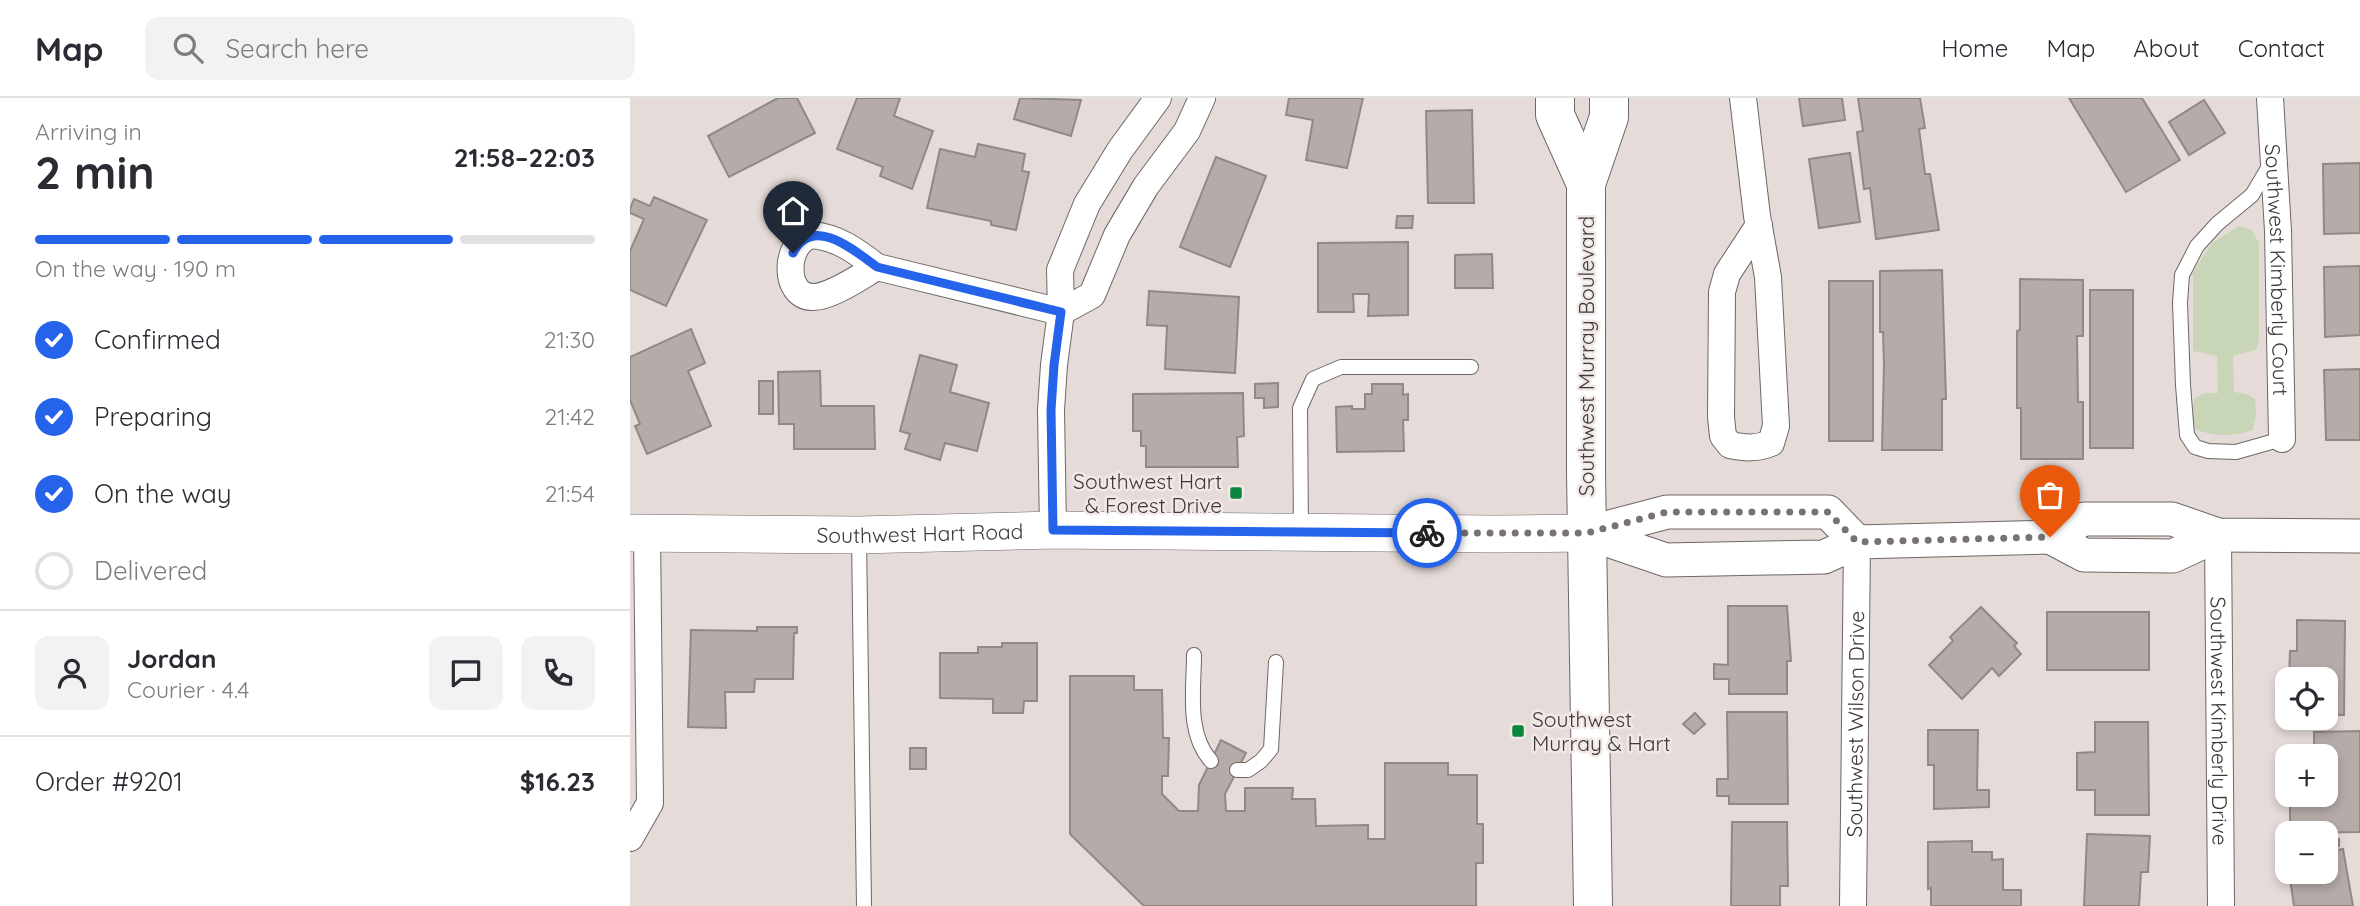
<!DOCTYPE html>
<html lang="en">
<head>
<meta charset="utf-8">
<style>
  body { margin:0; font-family:Quicksand,sans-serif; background:#f2f2f3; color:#2b2b33; height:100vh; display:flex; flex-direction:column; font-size:26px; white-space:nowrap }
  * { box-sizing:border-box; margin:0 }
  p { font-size:23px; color:#7c7c81 }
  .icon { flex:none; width:38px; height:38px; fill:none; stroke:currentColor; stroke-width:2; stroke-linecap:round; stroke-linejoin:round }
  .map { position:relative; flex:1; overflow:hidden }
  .details { display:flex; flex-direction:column; background:#fff; width:630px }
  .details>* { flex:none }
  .tools { position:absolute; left:1645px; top:569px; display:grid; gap:14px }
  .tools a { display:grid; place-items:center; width:63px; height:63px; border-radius:14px; background:#fff; box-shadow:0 4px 10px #0003; font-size:35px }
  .pin { position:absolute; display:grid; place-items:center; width:60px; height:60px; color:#fff; margin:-72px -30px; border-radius:50% 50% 50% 0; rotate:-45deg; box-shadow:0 0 7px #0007 }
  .pin .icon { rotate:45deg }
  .courier { position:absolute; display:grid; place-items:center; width:70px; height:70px; margin:-35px; border:5px solid #2563eb; border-radius:50%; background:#fff; color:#222; box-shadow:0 2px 9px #0007 }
  .summary em { font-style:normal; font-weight:700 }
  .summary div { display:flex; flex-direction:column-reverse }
  .summary { display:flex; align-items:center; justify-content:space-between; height:119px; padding:0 35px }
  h1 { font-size:46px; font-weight:700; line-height:52px }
  .bar { display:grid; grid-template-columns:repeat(4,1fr); gap:10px 7px; align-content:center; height:84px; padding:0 35px }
  .bar i { height:9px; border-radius:5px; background:#e1e1e2 }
  .bar .active { background:#2563eb }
  .bar p { grid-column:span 4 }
  .line { display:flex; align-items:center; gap:18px; padding:0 35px; border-top:2px solid #e1e1e2 }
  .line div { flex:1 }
  .round { display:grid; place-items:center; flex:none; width:74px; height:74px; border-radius:14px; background:#f2f2f3 }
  ol { padding:0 35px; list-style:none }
  li { display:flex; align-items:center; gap:21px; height:77px }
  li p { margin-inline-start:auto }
  li .icon { padding:7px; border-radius:50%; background:#2563eb; color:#fff; stroke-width:4 }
  li:last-child { color:#7c7c81 }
  li i { width:38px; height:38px; border:4px solid #e1e1e2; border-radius:50% }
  header { display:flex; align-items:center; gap:42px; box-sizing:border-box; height:98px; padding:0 35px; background:#fff; border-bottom:2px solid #e1e1e2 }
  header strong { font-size:33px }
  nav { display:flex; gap:38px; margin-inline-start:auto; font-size:24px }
  .search { width:490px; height:63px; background:#f2f2f3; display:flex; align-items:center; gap:18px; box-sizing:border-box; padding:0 24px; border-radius:14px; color:#7c7c81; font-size:26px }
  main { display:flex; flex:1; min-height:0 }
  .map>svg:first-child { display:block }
  .green { fill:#c9d5b7 }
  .building { fill:#b5aca9; stroke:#918986; stroke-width:2 }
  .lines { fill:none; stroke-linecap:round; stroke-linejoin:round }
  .service-casing { stroke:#6f6764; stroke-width:16 }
  .minor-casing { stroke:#6f6764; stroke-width:28 }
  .tertiary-casing { stroke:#6f6764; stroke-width:35 }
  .secondary-casing { stroke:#6f6764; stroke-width:38 }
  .primary-casing { stroke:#6f6764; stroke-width:40 }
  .service { stroke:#fff; stroke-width:14 }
  .minor { stroke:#fff; stroke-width:26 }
  .tertiary { stroke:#fff; stroke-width:33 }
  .secondary { stroke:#fff; stroke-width:37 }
  .primary { stroke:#fff; stroke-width:38 }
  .done { stroke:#787270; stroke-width:7; stroke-dasharray:0 12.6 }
  .route { stroke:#2563eb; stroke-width:9 }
  .poi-dot { fill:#0b853e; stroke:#f2e9e6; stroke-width:2.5 }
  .labels { text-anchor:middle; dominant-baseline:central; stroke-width:5; stroke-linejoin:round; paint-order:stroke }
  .street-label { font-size:21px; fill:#3d3938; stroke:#f2e9e6 }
  .poi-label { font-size:21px; fill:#3d3938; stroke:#f2e9e6; text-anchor:end }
</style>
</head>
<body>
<header>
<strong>Map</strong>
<div class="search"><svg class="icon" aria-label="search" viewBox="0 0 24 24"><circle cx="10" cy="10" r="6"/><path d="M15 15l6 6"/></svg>Search here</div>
<nav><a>Home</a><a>Map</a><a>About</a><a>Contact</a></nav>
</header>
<main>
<section class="details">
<div class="summary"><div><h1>2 min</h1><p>Arriving in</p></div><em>21:58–22:03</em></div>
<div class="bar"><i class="active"></i><i class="active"></i><i class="active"></i><i></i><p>On the way · 190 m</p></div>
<ol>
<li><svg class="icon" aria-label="check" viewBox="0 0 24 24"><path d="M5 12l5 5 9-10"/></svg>Confirmed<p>21:30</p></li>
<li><svg class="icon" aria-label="check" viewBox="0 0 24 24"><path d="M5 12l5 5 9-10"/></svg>Preparing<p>21:42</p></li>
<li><svg class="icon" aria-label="check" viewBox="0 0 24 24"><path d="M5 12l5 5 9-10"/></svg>On the way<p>21:54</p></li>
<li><i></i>Delivered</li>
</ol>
<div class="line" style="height:126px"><a class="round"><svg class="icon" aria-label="person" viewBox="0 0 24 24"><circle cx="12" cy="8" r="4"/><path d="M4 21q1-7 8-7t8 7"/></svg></a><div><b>Jordan</b><p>Courier · 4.4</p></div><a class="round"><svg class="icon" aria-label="chat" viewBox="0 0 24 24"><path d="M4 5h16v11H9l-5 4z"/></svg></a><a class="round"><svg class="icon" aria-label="phone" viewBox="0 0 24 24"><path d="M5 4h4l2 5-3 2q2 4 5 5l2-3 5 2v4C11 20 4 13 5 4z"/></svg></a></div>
<div class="line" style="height:91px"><div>Order #9201</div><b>$16.23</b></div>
</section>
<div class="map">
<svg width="1730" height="808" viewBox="0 0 1730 808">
  <rect width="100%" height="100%" fill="#e5dcd9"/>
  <path class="green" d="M 1609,128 L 1622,132 L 1629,145 L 1629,242 L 1626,252 L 1603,258 L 1604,294 L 1617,296 L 1625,301 L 1626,318 L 1623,332 C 1605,339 1583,339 1565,331 L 1562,313 L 1565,300 L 1575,295 L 1588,295 L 1587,258 L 1563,253 L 1563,174 L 1582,145 Z"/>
  <g class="building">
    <polygon points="148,0 167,0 185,35 99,79 78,38"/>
    <polygon points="227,0 270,0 264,18 303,33 282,91 250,78 253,69 207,51"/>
    <polygon points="390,0 451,2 441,38 384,21"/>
    <polygon points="659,0 733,0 717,70 676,62 683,22 656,17"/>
    <polygon points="1169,0 1212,0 1215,22 1173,28"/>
    <polygon points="1228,0 1290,0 1295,30 1289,31 1295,76 1300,76 1309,132 1246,141 1240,90 1234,91 1227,34 1233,33"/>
    <polygon points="1439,0 1512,0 1550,62 1496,94"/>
    <polygon points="1574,2 1595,35 1559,57 1539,24"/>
    <polygon points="842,12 844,105 798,105 796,13"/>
    <polygon points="348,46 395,56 392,73 399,74 386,132 361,127 361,123 297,110 310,51 345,59"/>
    <polygon points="1220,55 1230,124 1189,130 1179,61"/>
    <polygon points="586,59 636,78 600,169 550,149"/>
    <polygon points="1730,65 1730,135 1694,136 1693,66"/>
    <polygon points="24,99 77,122 36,208 0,192 0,153 14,121 0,115 0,111 4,101 20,108"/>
    <polygon points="767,118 783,118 782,130 766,130"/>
    <polygon points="778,144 778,217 738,218 739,196 723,196 724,214 688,214 688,145"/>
    <polygon points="862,156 863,190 825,190 825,157"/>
    <polygon points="1730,168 1730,237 1695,239 1694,169"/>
    <polygon points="1312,172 1316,301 1312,301 1312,352 1252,352 1254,265 1253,234 1250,234 1250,173"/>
    <polygon points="1390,181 1453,182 1453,238 1447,238 1448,304 1453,304 1453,361 1391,361 1391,310 1387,310 1387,233 1390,232"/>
    <rect x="1199" y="183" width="44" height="160"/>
    <rect x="1460" y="192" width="43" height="158"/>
    <polygon points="519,193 609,199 605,275 535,271 537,228 517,227"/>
    <polygon points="61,231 75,265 58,273 81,328 17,356 5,328 10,326 0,302 0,259"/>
    <polygon points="290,257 327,267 320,294 359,305 347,353 315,345 310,362 275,351 280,336 270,333"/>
    <polygon points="1730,271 1730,342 1696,342 1694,272"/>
    <polygon points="190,273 191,308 244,308 245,351 164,351 164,326 149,326 148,274"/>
    <rect x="129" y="283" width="14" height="33"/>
    <polygon points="648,285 648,309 634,310 634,300 625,300 625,286"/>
    <polygon points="742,286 773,286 773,297 778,296 778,322 773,322 774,353 707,354 706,309 722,308 722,311 735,311 735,296 742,296"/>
    <polygon points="613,295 614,338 607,339 608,369 516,369 516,348 511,348 511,333 503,333 503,296"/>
    <polygon points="1098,508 1157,508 1161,563 1157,563 1157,596 1099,596 1099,581 1084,581 1084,566 1098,567"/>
    <polygon points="1351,509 1387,545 1384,548 1391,556 1369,578 1362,570 1332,601 1299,567 1323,543 1320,539"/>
    <rect x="1417" y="514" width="102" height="58"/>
    <polygon points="1667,522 1715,523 1714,617 1696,617 1696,581 1659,581 1660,553 1667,553"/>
    <polygon points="127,529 167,529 167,535 164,535 163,581 125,581 124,594 95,594 96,630 58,629 61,532 127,533"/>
    <polygon points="372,545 407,545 407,603 394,603 393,615 363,615 363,601 310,600 310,555 348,555 348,549 372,549"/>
    <polygon points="440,578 504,578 504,592 532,592 533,640 539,640 538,678 532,678 532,696 549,713 568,713 569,687 591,642 616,655 595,696 596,713 615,713 615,690 663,690 662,701 685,701 686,728 738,727 738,741 755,741 755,665 818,665 818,677 847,677 847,726 853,726 853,765 846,765 846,808 514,808 440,736"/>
    <polygon points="1097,614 1157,614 1158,706 1099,706 1099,698 1087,698 1087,681 1098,681"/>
    <polygon points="1065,615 1075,626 1064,636 1053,626"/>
    <polygon points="1465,624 1518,624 1519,717 1465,717 1465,692 1447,692 1447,655 1465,654"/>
    <polygon points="1298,632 1348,632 1347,692 1359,692 1359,709 1304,711 1304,667 1298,667"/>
    <polygon points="1730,633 1730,734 1660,735 1660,699 1684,699 1684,696 1696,696 1696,658 1684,658 1684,634"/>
    <rect x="280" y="650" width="16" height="21"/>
    <polygon points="1102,724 1157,724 1158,788 1150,788 1150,808 1101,808"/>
    <polygon points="1457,736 1520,738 1518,774 1511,774 1509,808 1454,808"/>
    <polygon points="1709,741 1709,748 1696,749 1696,742"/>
    <polygon points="1342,743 1342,754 1362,754 1362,762 1373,761 1373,792 1391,792 1391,808 1301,808 1301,790 1298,791 1298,744"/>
    <polygon points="1713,751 1723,808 1664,808 1659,774 1696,774 1696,754"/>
  </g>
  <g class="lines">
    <g class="service-casing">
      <g id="service">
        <polyline points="1641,65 1622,97 1587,126 1567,148 1552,177 1550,205 1553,287 1557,337 1565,349 1578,353 1606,354 1652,341"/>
        <polyline points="671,433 670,310 683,281 711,269 841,269"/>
        <polyline points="229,438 234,808"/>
        <path d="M 564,557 C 564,591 556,635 581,663"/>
        <polyline points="607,672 618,672 631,663 641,651 646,564"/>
      </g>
    </g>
    <g class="minor-casing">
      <g id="minor">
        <path d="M 1113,0 L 1127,118 L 1138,179 L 1146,328 L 1141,345 C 1127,351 1115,350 1100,347 L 1093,338 L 1091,319 L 1092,194 L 1097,176 L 1129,127"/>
        <path id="s1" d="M 1640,0 L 1648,133 L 1652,341"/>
        <path d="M 181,137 C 208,139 226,153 247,169 C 231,178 200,200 182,199 C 153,198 154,145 181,137 Z"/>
        <polyline points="247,169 431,214"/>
        <polyline points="431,214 462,197 487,137 516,88 557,33 572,0"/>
        <polyline points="423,432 421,312 424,267 431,214 430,172 457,106 490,52 528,0"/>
        <path id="s2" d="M 1588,437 L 1591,808"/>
        <polyline points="0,740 20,705 17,435"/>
        <path id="s3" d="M 1223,808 L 1227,444"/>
      </g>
    </g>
    <g class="tertiary-casing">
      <g id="tertiary">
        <polyline points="957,435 1036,462 1194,459 1227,444 1420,439 1454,421 1542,421 1588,437 1730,438"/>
        <polyline points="957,435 1037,414 1198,414 1227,444"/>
        <polyline points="1420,439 1454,457 1543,458 1588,437"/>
      </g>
    </g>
    <g class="secondary-casing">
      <g id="secondary">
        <path id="s4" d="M 0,435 L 229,437 L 423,432 L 863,436 L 957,435"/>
      </g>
    </g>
    <g class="primary-casing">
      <g id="primary">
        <polyline points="925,0 925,17 956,86"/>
        <polyline points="963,808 956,375 956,86 979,19 979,0"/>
      </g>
    </g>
    <use href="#service" class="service"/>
    <use href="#minor" class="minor"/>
    <use href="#tertiary" class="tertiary"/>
    <use href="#secondary" class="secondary"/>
    <use href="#primary" class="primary"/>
  </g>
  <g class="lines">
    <polyline class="done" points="797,435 957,435 1037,414 1198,414 1227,444 1420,439"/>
    <path class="route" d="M 163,155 C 182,116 224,152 247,169 L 431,214 L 424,267 L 421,312 L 423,432 L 797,435"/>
  </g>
  <g class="poi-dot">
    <rect x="599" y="388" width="14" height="14" rx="3.5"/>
    <rect x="881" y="626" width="14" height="14" rx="3.5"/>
  </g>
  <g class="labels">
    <g class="street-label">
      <text stroke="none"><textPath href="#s1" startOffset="172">Southwest Kimberly Court</textPath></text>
      <text transform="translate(956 258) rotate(-90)">Southwest Murray Boulevard</text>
      <text stroke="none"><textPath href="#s4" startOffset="290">Southwest Hart Road</textPath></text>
      <text stroke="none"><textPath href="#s2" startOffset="186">Southwest Kimberly Drive</textPath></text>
      <text stroke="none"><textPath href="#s3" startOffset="182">Southwest Wilson Drive</textPath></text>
    </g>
    <g class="poi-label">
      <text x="592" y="383">Southwest Hart<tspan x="592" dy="24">&amp; Forest Drive</tspan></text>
      <text x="902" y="621" text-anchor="start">Southwest<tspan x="902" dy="24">Murray &amp; Hart</tspan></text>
    </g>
  </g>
</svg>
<div class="tools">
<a><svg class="icon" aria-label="locate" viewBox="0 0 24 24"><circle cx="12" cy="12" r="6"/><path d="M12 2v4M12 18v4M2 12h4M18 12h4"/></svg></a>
<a>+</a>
<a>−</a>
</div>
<div class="pin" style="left:1420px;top:439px;background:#ea580c"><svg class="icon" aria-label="bag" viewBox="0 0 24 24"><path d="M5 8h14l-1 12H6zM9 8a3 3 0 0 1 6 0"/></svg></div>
<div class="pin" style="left:163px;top:155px;background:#1f2937"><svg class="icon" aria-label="home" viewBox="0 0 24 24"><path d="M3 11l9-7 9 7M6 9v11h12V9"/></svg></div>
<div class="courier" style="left:797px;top:435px"><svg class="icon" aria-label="bike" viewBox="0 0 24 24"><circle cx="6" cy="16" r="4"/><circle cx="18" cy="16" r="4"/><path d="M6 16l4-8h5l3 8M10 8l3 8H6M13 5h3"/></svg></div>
</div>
</main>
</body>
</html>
